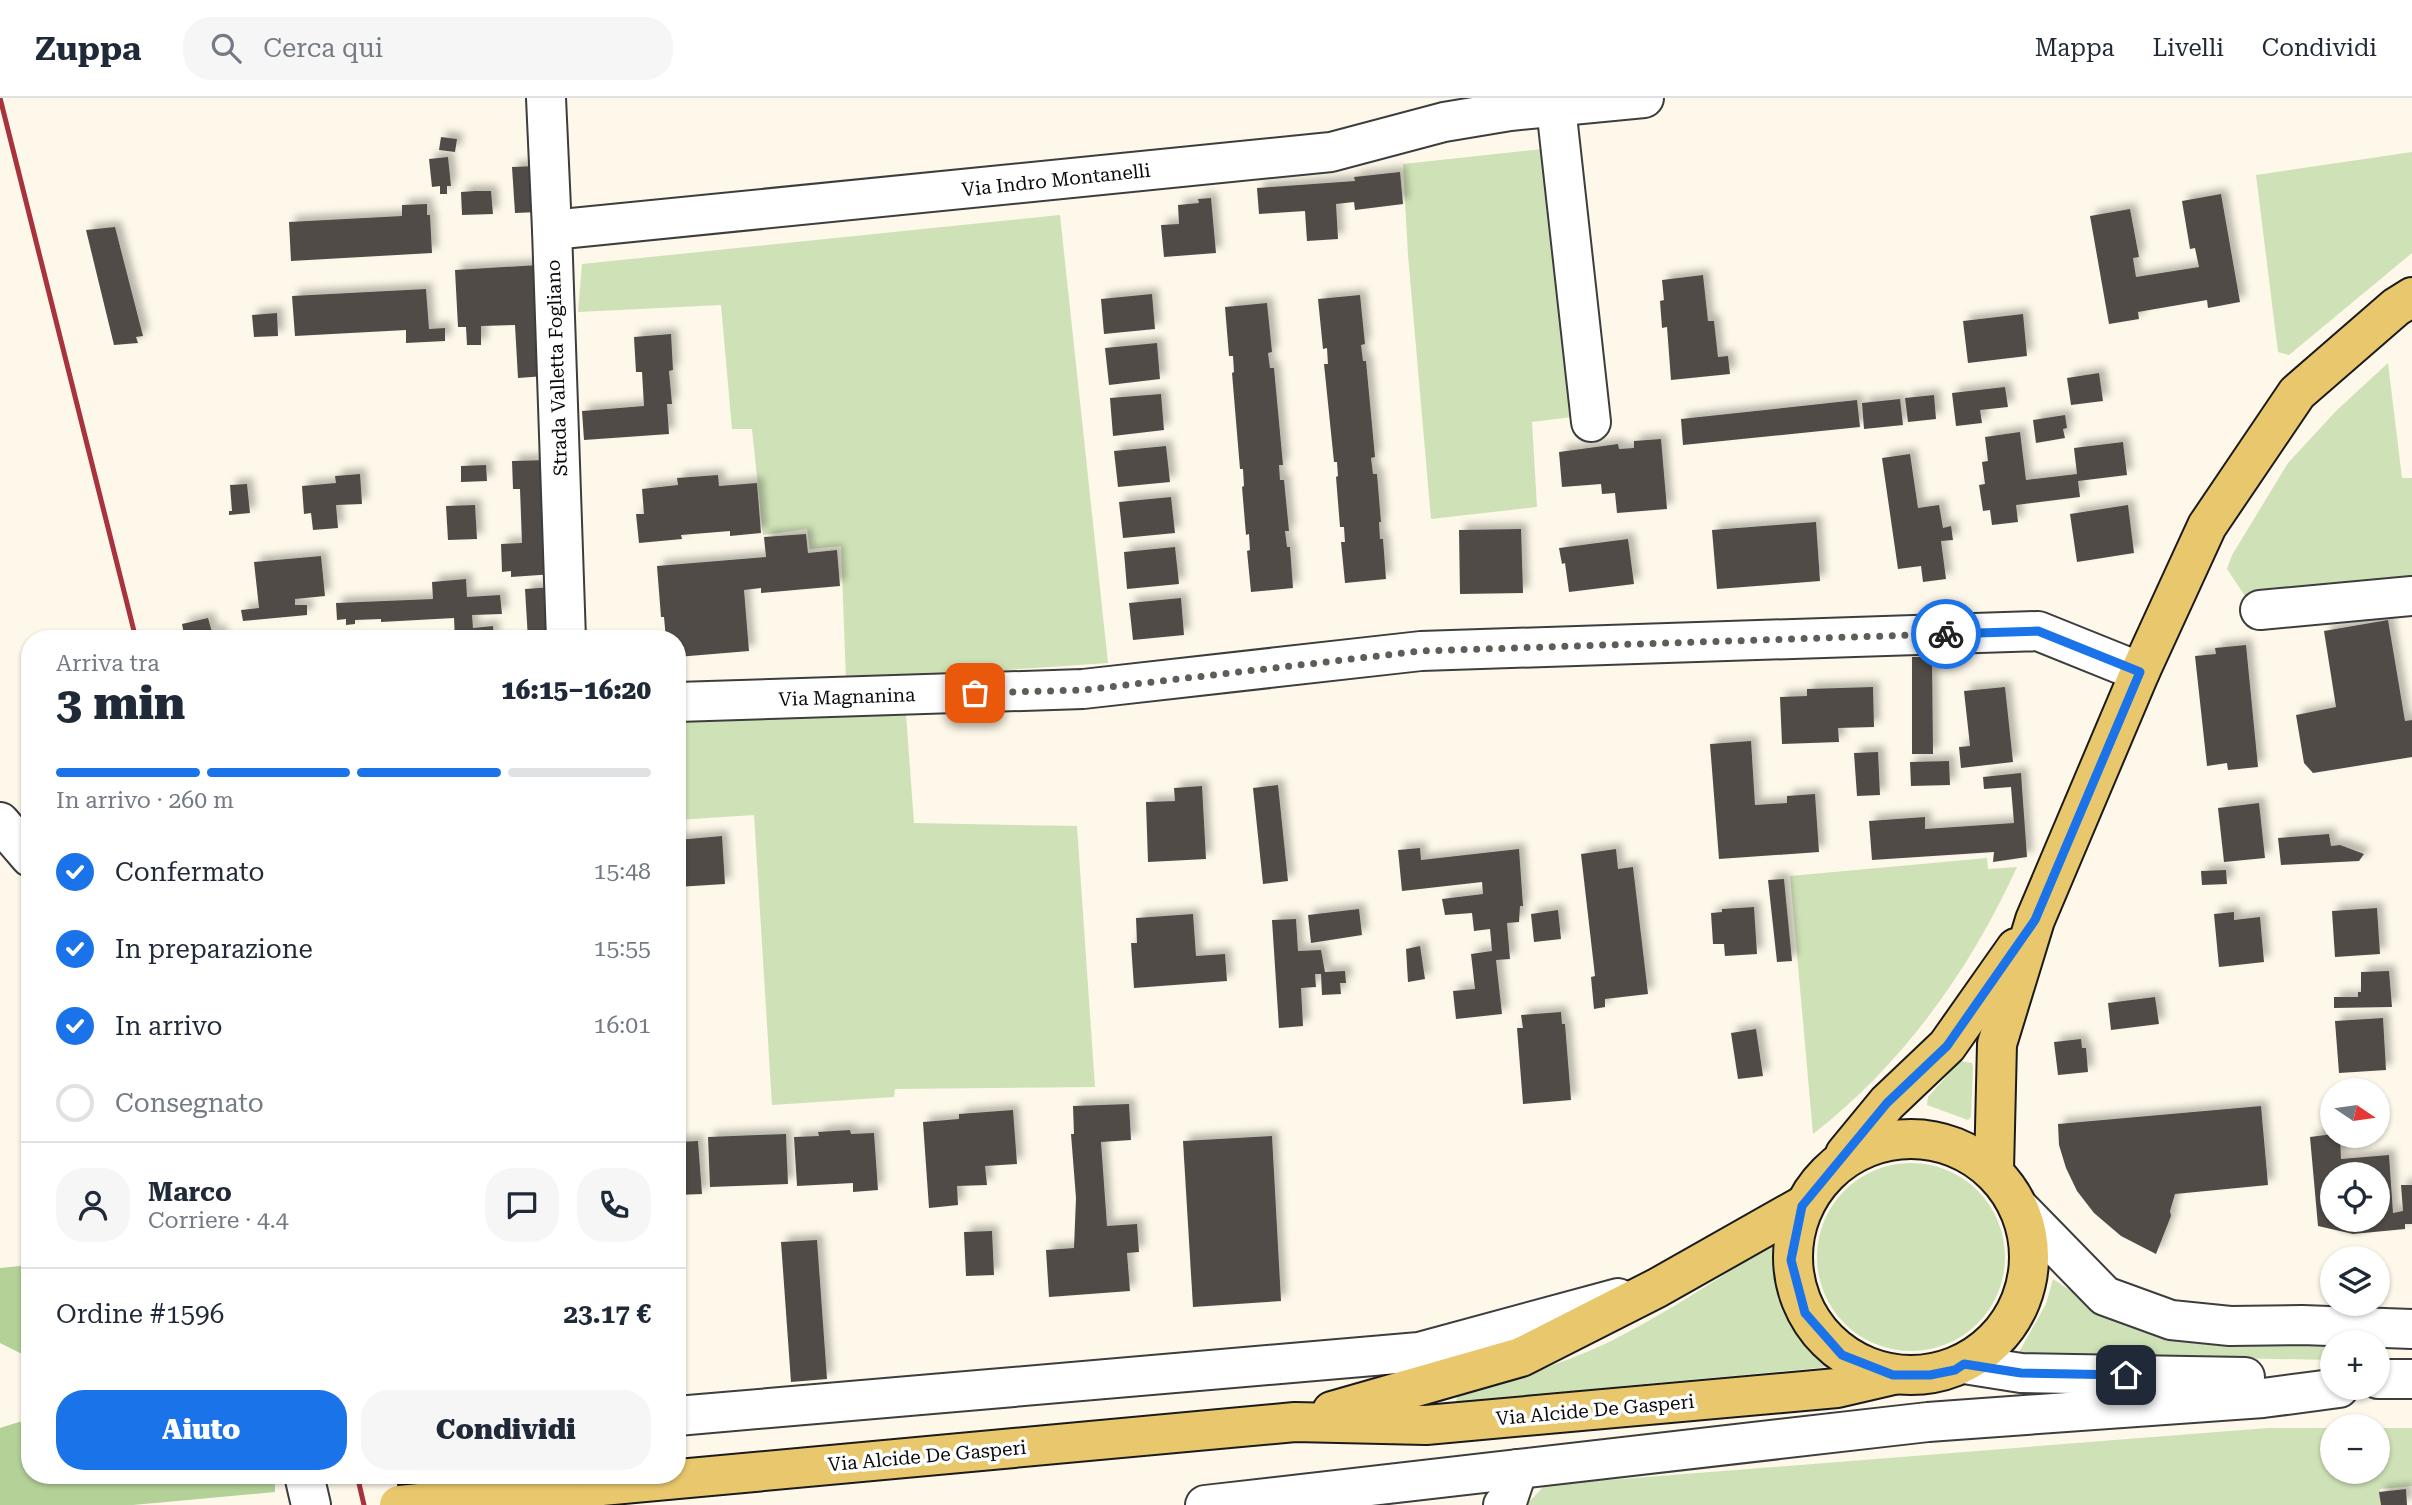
<!DOCTYPE html>
<html lang="it">
<head>
<meta charset="utf-8">
<style>
  body { margin:0; font-family:"Roboto Serif",serif; background:#f6f6f7; color:#1f2937; height:100vh; display:flex; flex-direction:column; font-size:26px; white-space:nowrap }
  * { box-sizing:border-box; margin:0 }
  p { font-size:23px; color:#747a83 }
  .icon { flex:none; width:38px; height:38px; fill:none; stroke:currentColor; stroke-width:2; stroke-linecap:round; stroke-linejoin:round }
  .map { position:relative; flex:1; overflow:hidden }
  .sheet { position:absolute; left:21px; top:532px; width:665px; height:854px; display:flex; flex-direction:column; background:#fff; border-radius:28px; box-shadow:0 2px 5px #0004 }
  .sheet>* { flex:none }
  .needle { width:46px; rotate:103deg }
  .fabs { position:absolute; left:2320px; top:980px; display:grid; gap:14px }
  .fabs a { display:grid; place-items:center; width:70px; height:70px; border-radius:50%; background:#fff; box-shadow:0 2px 5px #0004; font-size:35px }
  .pin { position:absolute; display:grid; place-items:center; width:60px; height:60px; color:#fff; margin:-30px; border-radius:14px; box-shadow:0 4px 10px #0006 }
  .courier { position:absolute; display:grid; place-items:center; width:70px; height:70px; margin:-35px; border:5px solid #1a73e8; border-radius:50%; background:#fff; color:#222; box-shadow:0 2px 9px #0007 }
  .summary em { font-style:normal; font-weight:800 }
  .summary div { display:flex; flex-direction:column-reverse }
  .summary { display:flex; align-items:center; justify-content:space-between; height:119px; padding:0 35px }
  h1 { font-size:46px; font-weight:800; line-height:52px }
  .bar { display:grid; grid-template-columns:repeat(4,1fr); gap:10px 7px; align-content:center; height:84px; padding:0 35px }
  .bar i { height:9px; border-radius:5px; background:#e0e1e3 }
  .bar .active { background:#1a73e8 }
  .bar p { grid-column:span 4 }
  .line { display:flex; align-items:center; gap:18px; padding:0 35px; border-top:2px solid #e0e1e3 }
  .line div { flex:1 }
  .round { display:grid; place-items:center; flex:none; width:74px; height:74px; border-radius:28px; background:#f6f6f7 }
  ol { padding:0 35px; list-style:none }
  li { display:flex; align-items:center; gap:21px; height:77px }
  li p { margin-inline-start:auto }
  li .icon { padding:7px; border-radius:50%; background:#1a73e8; color:#fff; stroke-width:4 }
  li:last-child { color:#747a83 }
  li i { width:38px; height:38px; border:4px solid #e0e1e3; border-radius:50% }
  .button { display:flex; gap:14px; margin-top:auto; padding:14px 35px }
  .button a { flex:1; height:80px; border-radius:28px; background:#1a73e8; color:#fff; font-size:28px; font-weight:800; line-height:80px; text-align:center }
  .button a+a { background:#f6f6f7; color:#1f2937 }
  header { display:flex; align-items:center; gap:42px; box-sizing:border-box; height:98px; padding:0 35px; background:#fff; border-bottom:2px solid #e0e1e3 }
  header strong { font-size:33px }
  nav { display:flex; gap:38px; margin-inline-start:auto; font-size:24px }
  .search { width:490px; height:63px; background:#f6f6f7; display:flex; align-items:center; gap:18px; box-sizing:border-box; padding:0 24px; border-radius:28px; color:#747a83; font-size:26px }
  .map>svg:first-child { display:block }
  .green { fill:#cfe2b7 }
  .forest { fill:#b4d198 }
  .building { fill:#514b47; fill-rule:evenodd; filter:url(#shadow) }
  .lines { fill:none; stroke-linecap:round; stroke-linejoin:round }
  .minor-casing { stroke:#3d3d3d; stroke-width:42 }
  .major-casing { stroke:#1b1b1b; stroke-width:42 }
  .minor { stroke:#fff; stroke-width:38 }
  .major { stroke:#e9c76d; stroke-width:38 }
  .rail { stroke:#a9333c; stroke-width:5 }
  .major-bridge-casing { stroke:#1b1b1b; stroke-width:42; stroke-linecap:butt }
  .major-bridge { stroke:#e9c76d; stroke-width:38 }
  .done { stroke:#5f5d58; stroke-width:7; stroke-dasharray:0 12.6 }
  .route { stroke:#1a73e8; stroke-width:9 }
  .labels { text-anchor:middle; dominant-baseline:central; stroke-width:7; stroke-linejoin:round; paint-order:stroke }
  .street-label { font-size:19px; fill:#0a0a0a; stroke:#fff }
</style>
</head>
<body>
<header>
<strong>Zuppa</strong>
<div class="search"><svg class="icon" aria-label="search" viewBox="0 0 24 24"><circle cx="10" cy="10" r="6"/><path d="M15 15l6 6"/></svg>Cerca qui</div>
<nav><a>Mappa</a><a>Livelli</a><a>Condividi</a></nav>
</header>
<div class="map">
<svg width="2412" height="1407" viewBox="0 0 2412 1407">
  <defs>
    <filter id="shadow"><feDropShadow dx="6" dy="-6" stdDeviation="3.5" flood-color="#0004"/></filter>
  </defs>
  <rect width="100%" height="100%" fill="#fdf8e9"/>
  <g class="green">
    <polygon points="1543,51 1572,319 1532,324 1537,409 1431,421 1408,157 1403,66"/>
    <polygon points="2412,54 2412,155 2289,257 2278,254 2256,77"/>
    <polygon points="1060,117 1108,565 846,583 841,448 810,451 807,431 763,437 752,331 732,331 721,207 578,214 582,166"/>
    <polygon points="2388,265 2402,380 2412,380 2412,486 2245,498 2227,471 2232,457 2288,365 2336,313"/>
    <polygon points="906,616 914,725 1077,728 1095,989 895,991 894,999 772,1007 754,717 677,722 677,622"/>
    <path d="M 1987,760 L 1988,771 L 2017,769 C 1970,872 1903,966 1813,1036 L 1790,778 Z"/>
    <polygon points="1960,963 1972,965 1973,969 1971,1019 1968,1022 1927,1007 1928,999"/>
    <circle cx="1911" cy="1159" r="94"/>
    <path d="M 1775,1142 L 1779,1190 L 1797,1233 L 1828,1269 L 1624,1288 L 1547,1305 L 1456,1307 L 1457,1297 C 1509,1281 1566,1266 1615,1241 C 1671,1212 1724,1178 1775,1142 Z"/>
    <path d="M 2053,1181 C 2084,1202 2122,1225 2157,1237 C 2207,1254 2279,1246 2333,1246 L 2333,1262 L 2018,1256 L 2046,1206 Z"/>
    <polygon points="2268,1330 2333,1330 2333,1374 2378,1374 2378,1330 2412,1330 2412,1388 2380,1391 2381,1407 1526,1407 1545,1387"/>
  </g>
  <g class="forest">
    <polygon points="30,1167 30,1260 0,1245 0,1170"/>
    <polygon points="30,1323 30,1377 275,1377 275,1394 133,1407 0,1407 0,1330 19,1324"/>
  </g>
  <g class="building">
    <polygon points="441,39 457,41 455,54 439,52"/>
    <polygon points="448,59 451,88 447,88 447,96 440,96 440,88 432,89 429,61"/>
    <polygon points="536,68 538,114 515,115 512,69"/>
    <polygon points="1400,74 1403,106 1355,112 1354,104 1336,106 1338,141 1307,143 1305,113 1259,116 1257,90 1355,83 1354,79"/>
    <polygon points="475,93 491,93 493,116 462,117 461,94"/>
    <polygon points="2221,96 2240,204 2208,210 2207,202 2138,214 2139,221 2109,226 2090,118 2130,111 2139,159 2133,160 2136,179 2199,169 2195,150 2190,151 2182,103"/>
    <polygon points="1211,100 1216,155 1164,159 1161,127 1179,126 1178,107 1199,105 1198,101"/>
    <polygon points="427,106 427,117 430,117 432,155 291,163 289,124 402,118 402,107"/>
    <polygon points="115,129 143,238 136,239 138,245 114,247 86,132"/>
    <polygon points="539,167 545,278 518,280 515,227 481,228 481,247 467,247 466,229 458,229 455,172"/>
    <polygon points="1703,177 1708,223 1714,223 1718,259 1728,258 1730,276 1671,282 1667,229 1662,230 1660,203 1664,202 1662,182"/>
    <polygon points="426,191 429,231 445,230 445,243 406,245 406,232 295,238 292,198"/>
    <polygon points="1152,196 1155,231 1104,236 1101,201"/>
    <polygon points="1360,197 1365,246 1361,247 1363,263 1366,263 1375,359 1371,360 1373,376 1377,376 1381,424 1379,424 1380,441 1383,441 1386,481 1345,485 1341,444 1345,444 1344,429 1340,429 1336,379 1338,378 1337,364 1334,364 1324,266 1328,266 1327,250 1323,251 1318,201"/>
    <polygon points="1267,205 1272,254 1268,255 1270,270 1274,270 1283,367 1279,367 1280,382 1284,382 1289,433 1285,433 1287,449 1290,449 1293,490 1251,494 1247,453 1250,452 1249,436 1246,437 1242,389 1244,388 1243,371 1240,371 1232,275 1234,274 1233,258 1229,258 1225,209"/>
    <polygon points="277,215 278,238 254,239 252,217"/>
    <polygon points="2023,216 2027,258 1968,265 1963,223"/>
    <polygon points="671,236 673,272 669,273 672,306 667,306 669,336 584,342 582,313 644,308 642,274 636,274 634,239"/>
    <polygon points="1157,245 1160,281 1109,287 1105,250"/>
    <polygon points="2099,275 2103,303 2071,307 2067,280"/>
    <polygon points="2005,289 2008,309 1980,312 1982,325 1956,328 1952,295"/>
    <polygon points="1161,296 1164,332 1113,338 1110,300"/>
    <polygon points="1934,297 1936,321 1908,324 1905,300"/>
    <polygon points="1900,301 1903,327 1864,331 1862,305"/>
    <polygon points="1857,302 1860,329 1683,347 1681,321"/>
    <polygon points="2065,317 2067,330 2063,331 2065,340 2036,345 2033,322"/>
    <polygon points="2020,334 2026,382 2077,376 2074,350 2123,344 2127,377 2078,383 2080,399 2016,407 2018,424 1992,427 1990,412 1983,413 1979,387 1985,386 1982,364 1988,363 1985,339"/>
    <polygon points="1661,341 1667,411 1617,415 1615,395 1602,396 1601,386 1562,389 1559,354 1618,346 1619,351 1634,350 1634,343"/>
    <polygon points="1166,348 1170,384 1118,389 1114,353"/>
    <polygon points="1910,356 1918,410 1939,407 1943,430 1951,428 1953,442 1941,443 1946,481 1923,484 1921,468 1898,471 1882,360"/>
    <polygon points="548,362 554,476 511,479 511,473 502,474 501,446 522,445 520,391 513,391 512,363"/>
    <polygon points="486,367 487,383 461,384 461,368"/>
    <polygon points="360,376 362,406 336,407 338,430 313,432 311,415 304,416 302,388 336,385 335,378"/>
    <polygon points="718,377 719,388 757,385 761,435 730,438 730,433 681,437 682,441 639,445 636,416 644,416 642,391 678,387 677,380"/>
    <polygon points="247,386 250,415 229,417 229,413 232,413 230,387"/>
    <polygon points="1171,399 1175,435 1123,440 1119,404"/>
    <polygon points="475,407 477,441 448,442 446,408"/>
    <polygon points="2128,407 2134,455 2077,464 2070,416"/>
    <polygon points="1816,424 1820,483 1717,491 1712,432"/>
    <polygon points="1521,431 1523,495 1460,496 1459,432"/>
    <polygon points="806,436 808,455 837,452 840,488 761,495 761,490 744,492 749,553 677,559 677,541 666,541 664,519 661,519 657,468 766,459 764,439"/>
    <polygon points="1628,441 1634,486 1569,494 1565,465 1562,466 1559,450"/>
    <polygon points="1175,449 1179,486 1127,491 1124,454"/>
    <polygon points="321,458 325,498 295,501 295,507 307,507 307,517 243,523 241,512 259,510 254,464"/>
    <polygon points="466,481 467,499 500,497 502,516 472,517 473,530 493,528 494,540 455,541 454,520 381,524 381,521 355,522 355,526 346,527 346,521 337,522 336,505 433,501 432,484"/>
    <polygon points="554,489 556,541 528,541 525,491"/>
    <polygon points="1181,500 1184,537 1133,542 1129,505"/>
    <polygon points="208,520 212,534 220,532 222,541 185,541 182,526"/>
    <polygon points="2388,522 2405,623 2412,622 2412,659 2313,675 2304,665 2296,617 2336,609 2324,533"/>
    <polygon points="2246,547 2258,669 2228,672 2227,665 2207,668 2195,558 2216,556 2215,550"/>
    <polygon points="1912,559 1932,559 1933,656 1912,656"/>
    <polygon points="1873,589 1874,629 1838,630 1839,644 1782,646 1780,599 1807,598 1807,591"/>
    <polygon points="2005,589 2013,664 1961,670 1959,649 1970,648 1964,593"/>
    <polygon points="1751,643 1755,707 1787,705 1787,698 1815,696 1819,754 1719,761 1710,646"/>
    <polygon points="1878,654 1880,697 1857,698 1854,655"/>
    <polygon points="1949,663 1950,687 1911,688 1910,664"/>
    <polygon points="2021,675 2027,759 1993,764 1994,754 1872,762 1869,723 1925,719 1925,731 2014,725 2011,689 1984,691 1983,679"/>
    <polygon points="1278,687 1288,783 1263,786 1253,690"/>
    <polygon points="1202,688 1206,761 1148,764 1146,704 1175,703 1174,690"/>
    <polygon points="2259,705 2265,760 2224,764 2218,710"/>
    <polygon points="2329,736 2331,748 2340,747 2364,756 2359,763 2281,767 2278,740"/>
    <polygon points="722,738 725,786 677,789 677,742"/>
    <polygon points="1420,750 1421,762 1519,751 1523,808 1520,808 1519,824 1507,825 1510,861 1496,862 1502,916 1456,921 1453,893 1475,891 1471,856 1492,853 1490,831 1474,833 1472,815 1445,817 1442,801 1483,796 1482,784 1402,793 1398,752"/>
    <polygon points="1616,751 1618,771 1633,769 1648,896 1605,901 1605,909 1594,911 1591,879 1595,878 1581,756"/>
    <polygon points="2226,772 2227,786 2202,787 2201,773"/>
    <polygon points="1784,781 1792,863 1777,864 1768,782"/>
    <polygon points="1754,809 1757,856 1725,858 1724,846 1713,846 1711,815 1722,814 1722,811"/>
    <polygon points="2377,810 2380,856 2335,859 2332,813"/>
    <polygon points="1359,811 1362,837 1311,845 1308,817"/>
    <polygon points="1558,812 1561,841 1534,844 1531,816"/>
    <polygon points="2234,814 2234,822 2260,819 2264,864 2219,869 2214,816"/>
    <polygon points="1193,816 1196,858 1225,856 1227,883 1134,890 1131,845 1137,845 1136,820"/>
    <polygon points="1296,821 1298,853 1321,852 1325,874 1345,873 1346,885 1340,885 1341,896 1322,897 1321,876 1315,876 1316,889 1301,890 1303,928 1279,930 1272,822"/>
    <polygon points="1420,848 1425,881 1408,884 1406,851"/>
    <polygon points="2389,873 2392,909 2334,910 2334,899 2358,899 2358,894 2361,894 2361,874"/>
    <polygon points="2155,899 2159,926 2111,932 2108,905"/>
    <polygon points="1561,914 1562,926 1565,926 1571,1002 1523,1006 1517,930 1523,930 1521,917"/>
    <polygon points="2383,920 2386,972 2339,975 2335,923"/>
    <polygon points="1756,931 1763,978 1738,981 1731,935"/>
    <polygon points="2081,941 2082,950 2086,950 2088,974 2058,977 2054,944"/>
    <polygon points="1129,1006 1131,1042 1101,1044 1107,1128 1137,1126 1139,1154 1127,1155 1130,1193 1049,1199 1046,1152 1074,1150 1076,1100 1071,1036 1074,1036 1073,1008"/>
    <polygon points="2261,1008 2268,1087 2175,1096 2170,1113 2171,1118 2156,1156 2121,1138 2094,1115 2077,1093 2066,1070 2059,1047 2058,1026"/>
    <polygon points="1013,1012 1017,1066 985,1068 987,1087 957,1088 958,1107 929,1110 923,1024 959,1021 959,1016"/>
    <polygon points="850,1032 851,1036 874,1035 878,1092 853,1094 853,1085 797,1088 794,1039 819,1038 818,1034"/>
    <polygon points="786,1036 788,1086 710,1089 708,1039"/>
    <path d="M 2333,1036 L 2340,1038 L 2341,1061 L 2389,1057 L 2393,1115 L 2403,1113 L 2401,1087 L 2412,1087 L 2412,1126 L 2405,1126 L 2405,1131 L 2353,1136 L 2318,1128 L 2310,1039 ZM 2333,1076 L 2378,1076 L 2378,1122 L 2333,1122 Z"/>
    <polygon points="1272,1038 1281,1203 1193,1209 1183,1043"/>
    <polygon points="698,1043 702,1096 677,1097 677,1044"/>
    <polygon points="992,1133 994,1177 966,1178 964,1134"/>
    <polygon points="817,1142 827,1281 791,1284 781,1144"/>
    <polygon points="2406,1391 2407,1407 2381,1407 2379,1394"/>
  </g>
  <g class="lines">
    <g class="minor-casing">
      <g id="minor">
        <polyline points="546,0 552,132 566,541"/>
        <polyline points="1555,0 1591,324"/>
        <polyline points="552,132 1331,54 1444,24 1510,13 1644,0"/>
        <polyline points="2260,512 2412,498"/>
        <polyline points="677,604 1083,591 1421,553 2038,533 2140,574"/>
        <polyline points="0,724 30,759"/>
        <polyline points="2022,1113 2105,1198 2171,1222 2230,1228 2302,1227 2412,1231"/>
        <polyline points="1964,1266 2021,1275 2245,1279"/>
        <polyline points="2378,1281 2412,1281"/>
        <polyline points="677,1318 1419,1254 1618,1200"/>
        <polyline points="304,1377 311,1407"/>
        <polyline points="1205,1407 1928,1324 2263,1300 2339,1290"/>
        <polyline points="1503,1407 1507,1404 1518,1371"/>
      </g>
    </g>
    <g class="major-casing">
      <g id="major">
        <circle cx="1911" cy="1159" r="118"/>
        <polyline points="1845,1056 1887,1005 1947,948 2016,850"/>
        <polyline points="1994,1072 1997,946 2035,822 2140,574 2207,428 2297,295 2396,209 2412,199"/>
        <polyline points="1332,1313 1521,1259 1657,1190 1802,1108"/>
        <polyline points="559,1392 1295,1324 1426,1327 1837,1290 1893,1277"/>
      </g>
    </g>
    <use href="#minor" class="minor"/>
    <use href="#major" class="major"/>
    <g class="rail">
      <polyline points="0,0 136,541"/>
      <polyline points="357,1377 364,1407"/>
    </g>
    <g class="major-bridge-casing">
      <polyline id="major-bridge" points="399,1407 559,1392"/>
    </g>
    <use href="#major-bridge" class="major-bridge"/>
  </g>
  <g class="lines">
    <polyline class="done" points="975,595 1083,592 1421,553 1946,536"/>
    <polyline class="route" points="1946,536 2038,533 2140,574 2035,822 1947,948 1887,1005 1802,1108 1791,1162 1805,1215 1842,1257 1893,1277 1930,1277 1955,1272 1964,1266 2021,1275 2126,1277"/>
  </g>
  <g class="labels">
    <g class="street-label">
      <text transform="translate(1056 82) rotate(-6)">Via Indro Montanelli</text>
      <text transform="translate(557 270) rotate(-92)">Strada Valletta Fogliano</text>
      <text transform="translate(847 599) rotate(-2)">Via Magnanina</text>
      <text transform="translate(1595 1312) rotate(-5)">Via Alcide De Gasperi</text>
      <text transform="translate(927 1358) rotate(-5)">Via Alcide De Gasperi</text>
    </g>
  </g>
</svg>
<div class="fabs">
<a><svg class="needle" viewBox="-14 -14 28 28"><path d="M0-13l5 13h-10z" fill="#e53935"/><path d="M0 13l5-13h-10z" fill="#747a83"/></svg></a>
<a><svg class="icon" aria-label="locate" viewBox="0 0 24 24"><circle cx="12" cy="12" r="6"/><path d="M12 2v4M12 18v4M2 12h4M18 12h4"/></svg></a>
<a><svg class="icon" aria-label="layers" viewBox="0 0 24 24"><path d="M12 4l9 5-9 5-9-5zM3 14l9 5 9-5"/></svg></a>
<a>+</a>
<a>−</a>
</div>
<div class="pin" style="left:975px;top:595px;background:#ea580c"><svg class="icon" aria-label="bag" viewBox="0 0 24 24"><path d="M5 8h14l-1 12H6zM9 8a3 3 0 0 1 6 0"/></svg></div>
<div class="pin" style="left:2126px;top:1277px;background:#1f2937"><svg class="icon" aria-label="home" viewBox="0 0 24 24"><path d="M3 11l9-7 9 7M6 9v11h12V9"/></svg></div>
<div class="courier" style="left:1946px;top:536px"><svg class="icon" aria-label="bike" viewBox="0 0 24 24"><circle cx="6" cy="16" r="4"/><circle cx="18" cy="16" r="4"/><path d="M6 16l4-8h5l3 8M10 8l3 8H6M13 5h3"/></svg></div>
<section class="sheet">
<div class="summary"><div><h1>3 min</h1><p>Arriva tra</p></div><em>16:15–16:20</em></div>
<div class="bar"><i class="active"></i><i class="active"></i><i class="active"></i><i></i><p>In arrivo · 260 m</p></div>
<ol>
<li><svg class="icon" aria-label="check" viewBox="0 0 24 24"><path d="M5 12l5 5 9-10"/></svg>Confermato<p>15:48</p></li>
<li><svg class="icon" aria-label="check" viewBox="0 0 24 24"><path d="M5 12l5 5 9-10"/></svg>In preparazione<p>15:55</p></li>
<li><svg class="icon" aria-label="check" viewBox="0 0 24 24"><path d="M5 12l5 5 9-10"/></svg>In arrivo<p>16:01</p></li>
<li><i></i>Consegnato</li>
</ol>
<div class="line" style="height:126px"><a class="round"><svg class="icon" aria-label="person" viewBox="0 0 24 24"><circle cx="12" cy="8" r="4"/><path d="M4 21q1-7 8-7t8 7"/></svg></a><div><b>Marco</b><p>Corriere · 4.4</p></div><a class="round"><svg class="icon" aria-label="chat" viewBox="0 0 24 24"><path d="M4 5h16v11H9l-5 4z"/></svg></a><a class="round"><svg class="icon" aria-label="phone" viewBox="0 0 24 24"><path d="M5 4h4l2 5-3 2q2 4 5 5l2-3 5 2v4C11 20 4 13 5 4z"/></svg></a></div>
<div class="line" style="height:91px"><div>Ordine #1596</div><b>23.17 €</b></div>
<div class="button"><a>Aiuto</a><a>Condividi</a></div>
</section>
</div>
</body>
</html>
